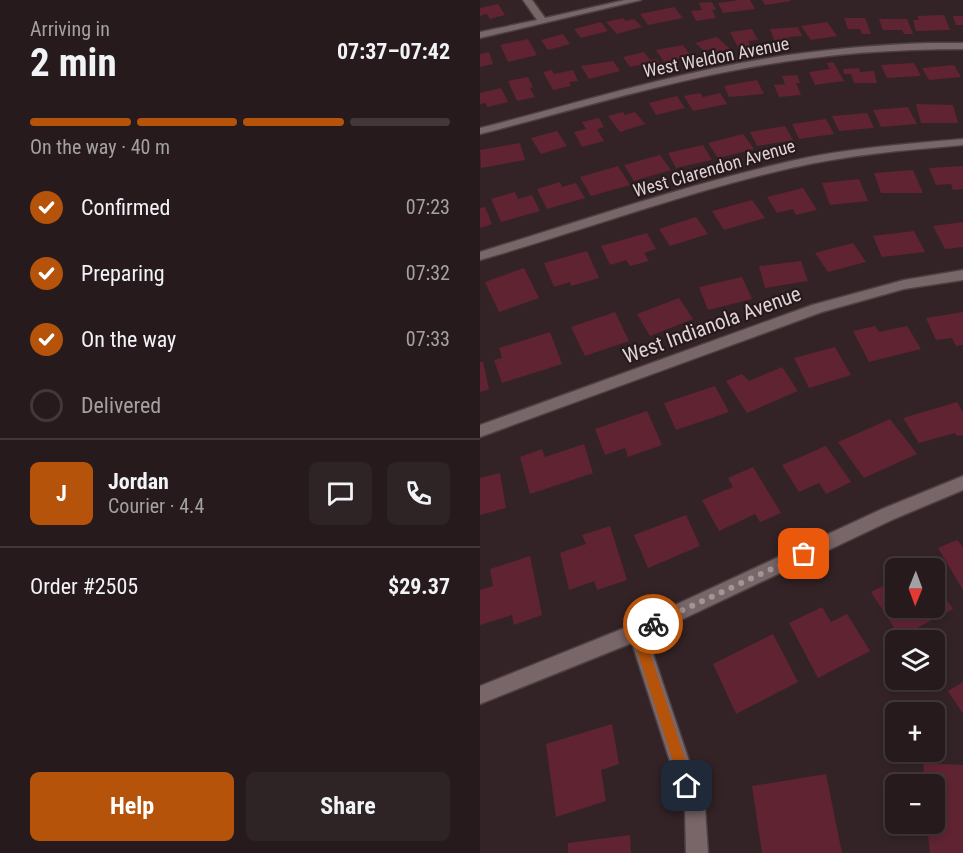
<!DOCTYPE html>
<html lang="en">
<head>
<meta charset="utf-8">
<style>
  body { margin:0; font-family:"Roboto Condensed",sans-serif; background:#2e2325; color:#f1f3f6; height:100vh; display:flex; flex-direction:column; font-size:22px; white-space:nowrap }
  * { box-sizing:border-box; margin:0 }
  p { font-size:20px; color:#a4a1a3 }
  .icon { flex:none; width:33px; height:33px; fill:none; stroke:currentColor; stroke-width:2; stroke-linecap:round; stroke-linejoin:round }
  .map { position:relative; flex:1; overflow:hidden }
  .panel { display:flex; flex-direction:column; background:#261a1c; width:480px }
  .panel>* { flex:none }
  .needle { width:39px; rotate:181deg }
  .tools { position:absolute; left:405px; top:558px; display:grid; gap:12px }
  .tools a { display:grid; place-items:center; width:60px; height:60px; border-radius:9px; background:#261a1c; box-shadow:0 3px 9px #0003,0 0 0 2px #42383b; font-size:30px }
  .pin { position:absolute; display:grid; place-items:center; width:51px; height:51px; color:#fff; margin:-26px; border-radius:12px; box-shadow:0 3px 9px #0006 }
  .courier { position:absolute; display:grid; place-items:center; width:60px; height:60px; margin:-30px; border:4px solid #b45309; border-radius:50%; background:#fff; color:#222; box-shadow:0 2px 8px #0007 }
  .head em { font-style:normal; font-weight:700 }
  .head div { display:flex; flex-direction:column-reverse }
  .head { display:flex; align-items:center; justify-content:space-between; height:102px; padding:0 30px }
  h1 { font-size:39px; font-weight:700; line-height:45px }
  .bar { display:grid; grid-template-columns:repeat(4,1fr); gap:9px 6px; align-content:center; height:72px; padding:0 30px }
  .bar i { height:8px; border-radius:4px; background:#42383b }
  .bar .on { background:#b45309 }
  .bar p { grid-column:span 4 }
  .line { display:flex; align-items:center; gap:15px; padding:0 30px; border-top:2px solid #42383b }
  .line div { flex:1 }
  .round { display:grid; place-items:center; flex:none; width:63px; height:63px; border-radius:9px; background:#2e2325 }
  ol { padding:0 30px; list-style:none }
  li { display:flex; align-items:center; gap:18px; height:66px }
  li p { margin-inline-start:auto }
  li .icon { padding:6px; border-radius:50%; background:#b45309; color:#fff; stroke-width:4 }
  li:last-child { color:#a4a1a3 }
  li i { width:33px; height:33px; border:3px solid #42383b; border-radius:50% }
  .button { display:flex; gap:12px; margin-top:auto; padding:12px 30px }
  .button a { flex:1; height:69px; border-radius:9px; background:#b45309; color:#fff; font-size:24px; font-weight:700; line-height:69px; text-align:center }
  .button a+a { background:#2e2325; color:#f1f3f6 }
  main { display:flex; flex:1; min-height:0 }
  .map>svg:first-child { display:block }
  .building { fill:#602332 }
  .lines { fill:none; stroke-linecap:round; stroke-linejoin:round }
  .minor-casing { stroke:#4d4042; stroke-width:3 }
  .minor { fill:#796669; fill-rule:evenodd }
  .route { fill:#b45309 }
  .done { stroke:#a29598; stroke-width:6; stroke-dasharray:0 10.8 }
  .labels { text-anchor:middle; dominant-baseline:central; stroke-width:4.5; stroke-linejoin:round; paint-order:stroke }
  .far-street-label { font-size:18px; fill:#ded3d5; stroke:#281a1c }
  .street-label { font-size:21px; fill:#ded3d5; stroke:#281a1c }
</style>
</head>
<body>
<main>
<section class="panel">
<div class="head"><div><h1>2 min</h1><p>Arriving in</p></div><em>07:37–07:42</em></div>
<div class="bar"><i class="on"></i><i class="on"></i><i class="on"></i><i></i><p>On the way · 40 m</p></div>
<ol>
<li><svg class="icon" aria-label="check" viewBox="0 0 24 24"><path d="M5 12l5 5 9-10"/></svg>Confirmed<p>07:23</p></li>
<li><svg class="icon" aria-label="check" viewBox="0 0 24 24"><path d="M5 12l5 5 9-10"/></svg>Preparing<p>07:32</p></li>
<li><svg class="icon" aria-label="check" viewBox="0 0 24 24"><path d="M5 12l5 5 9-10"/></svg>On the way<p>07:33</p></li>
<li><i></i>Delivered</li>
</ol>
<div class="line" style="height:108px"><b class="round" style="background:#b45309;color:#fff">J</b><div><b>Jordan</b><p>Courier · 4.4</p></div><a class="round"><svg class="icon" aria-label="chat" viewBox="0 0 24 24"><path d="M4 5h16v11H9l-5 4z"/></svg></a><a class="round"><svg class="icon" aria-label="phone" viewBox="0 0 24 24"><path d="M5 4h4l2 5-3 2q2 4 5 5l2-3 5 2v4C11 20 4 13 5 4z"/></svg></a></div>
<div class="line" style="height:78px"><div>Order #2505</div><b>$29.37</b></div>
<div class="button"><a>Help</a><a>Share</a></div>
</section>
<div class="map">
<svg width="483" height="853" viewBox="0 0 483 853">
  <rect width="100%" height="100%" fill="#332326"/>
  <g class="building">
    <polygon points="259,0 270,0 275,9 243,13 238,3"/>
    <polygon points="282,0 310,0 311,1 285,5"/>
    <polygon points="232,2 236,10 232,10 236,18 216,21 211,11 222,10 219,3"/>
    <polygon points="18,4 25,15 10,19 7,14 0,16 0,8"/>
    <polygon points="194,7 203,18 168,25 160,14"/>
    <polygon points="464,15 470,30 436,31 433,20 439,20 437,16"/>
    <polygon points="473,16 483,16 483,25 476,25"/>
    <polygon points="143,18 146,21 154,19 162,27 137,34 126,22"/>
    <polygon points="364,18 385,18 391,34 382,34 380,29 368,29"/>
    <polygon points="399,19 427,19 433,34 424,34 422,30 403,30"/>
    <polygon points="121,22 128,31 101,38 94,29"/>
    <polygon points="347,22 357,36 331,40 321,26"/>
    <polygon points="318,27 322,36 308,37 310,41 295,42 290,29"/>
    <polygon points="272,29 278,40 268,41 271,47 259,49 250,32"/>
    <polygon points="83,34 90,44 68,50 61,40"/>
    <polygon points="237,37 250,49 235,53 230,49 224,51 215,43"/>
    <polygon points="48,39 57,55 28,62 20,45"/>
    <polygon points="203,45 211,56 184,62 176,50"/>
    <polygon points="9,52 13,64 0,67 0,54"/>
    <polygon points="164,52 170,60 176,59 180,63 161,67 159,65 150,67 143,57"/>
    <polygon points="133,61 140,71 109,79 101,66"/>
    <polygon points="353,62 364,81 335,85 329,72 350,69 347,63"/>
    <polygon points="434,63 441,76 407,78 401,65"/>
    <polygon points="474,65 481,77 449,80 442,68"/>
    <polygon points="379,68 380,72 394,71 397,83 374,83 371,74 364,74 363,69"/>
    <polygon points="72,70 74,74 93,70 98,81 89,82 91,86 73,90 63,72"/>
    <polygon points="317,75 320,83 316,83 321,95 299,97 294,85 305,84 302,76"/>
    <polygon points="48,77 53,87 50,88 55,97 37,101 28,81"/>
    <polygon points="277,80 284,94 249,97 244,86"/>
    <polygon points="21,88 28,102 7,107 6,103 0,104 0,93"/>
    <polygon points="220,93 223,97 240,93 247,104 213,111 204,96"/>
    <polygon points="197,96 205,108 176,115 169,103"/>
    <polygon points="436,104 473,105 478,123 441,123"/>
    <polygon points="428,107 437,124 401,127 393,110"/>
    <polygon points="143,112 145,115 155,112 165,124 140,132 128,116"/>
    <polygon points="387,113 394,128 359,131 352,116"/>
    <polygon points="119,118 124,127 117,129 124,141 102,147 94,132 106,129 102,122"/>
    <polygon points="346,119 354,134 319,139 312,124"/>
    <polygon points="305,126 313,140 277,146 270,132"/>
    <polygon points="77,131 87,146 61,154 51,138"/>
    <polygon points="263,134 274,149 238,158 228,143"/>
    <polygon points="40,143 45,160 1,168 0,150"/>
    <polygon points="223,145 232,160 196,168 188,153"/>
    <polygon points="180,155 191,170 154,181 144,165"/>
    <polygon points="138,166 150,185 111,196 100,177"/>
    <polygon points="483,166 483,189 473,190 471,184 456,185 449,168"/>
    <polygon points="433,170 443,193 401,193 394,173"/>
    <polygon points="379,179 388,201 350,205 342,183"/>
    <polygon points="80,182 82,187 96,183 105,198 67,209 57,189"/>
    <polygon points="323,188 337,210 316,215 313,209 297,213 287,197"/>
    <polygon points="35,192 38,199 52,195 60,211 21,222 11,199"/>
    <polygon points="272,200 285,218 244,230 232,211"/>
    <polygon points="5,207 12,224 0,228 0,208"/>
    <polygon points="216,217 228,234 190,246 179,229"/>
    <polygon points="483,222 483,247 465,249 453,226"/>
    <polygon points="434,231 445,252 402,257 393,236"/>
    <polygon points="167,233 176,249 164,253 169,261 150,266 146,260 130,265 121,246"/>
    <polygon points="373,243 386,262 348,272 335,253"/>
    <polygon points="107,251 119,278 91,286 90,282 74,287 64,263"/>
    <polygon points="321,261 328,281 285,288 279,266"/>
    <polygon points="44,268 59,298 19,312 5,282"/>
    <polygon points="262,277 272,299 228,310 219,287"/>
    <polygon points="199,298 213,319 170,336 157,314"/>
    <polygon points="135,312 149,341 105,356 91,327"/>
    <polygon points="483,312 483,345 476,346 472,338 456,340 446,318"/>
    <polygon points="395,326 399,332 427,326 441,349 389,362 373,331"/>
    <polygon points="70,332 82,364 22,383 14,360 22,358 19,348"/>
    <polygon points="355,347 371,375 329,388 314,358"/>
    <polygon points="0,362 3,362 9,389 0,392"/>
    <polygon points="302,367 318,391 267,413 246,381 262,374 269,381"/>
    <polygon points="235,386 249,412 196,430 184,403"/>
    <polygon points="477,402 483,412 483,435 477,436 475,433 439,443 423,418"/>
    <polygon points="167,411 182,445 148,457 145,448 125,455 115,429"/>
    <polygon points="410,419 437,454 384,478 358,442"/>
    <polygon points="104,444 113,473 50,494 40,457 62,449 65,457"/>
    <polygon points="346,446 371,482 346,494 339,483 319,492 302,465"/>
    <polygon points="273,467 301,513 280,522 275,514 239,531 222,500 253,487 248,478"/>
    <polygon points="20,473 26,508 0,515 0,478"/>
    <polygon points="206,515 220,546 168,568 154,535"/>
    <polygon points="130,526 147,580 117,590 114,581 89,590 80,553 106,544 102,535"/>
    <polygon points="477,540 483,547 483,590 458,548"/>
    <polygon points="50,556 62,615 34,625 32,615 0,625 0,590 13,586 10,569"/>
    <polygon points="416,579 416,608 454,608 454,582 473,609 420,637 391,592"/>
    <polygon points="342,607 351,622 367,614 390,651 338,678 309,623"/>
    <polygon points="293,634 318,682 256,714 233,664"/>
    <polygon points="483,682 483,714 468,691"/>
    <polygon points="132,724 139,764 121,770 126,801 76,817 66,744"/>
    <polygon points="443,763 483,765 483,853 450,853 448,835 427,834 426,824 454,824 454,784 445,784"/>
    <polygon points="346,774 362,853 282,853 272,786"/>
    <polygon points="150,835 151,853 88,853 88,843"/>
  </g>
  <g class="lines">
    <g class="minor-casing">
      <g id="minor">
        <polygon points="43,0 52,0 65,18 145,0 161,0 0,38 0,32 57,20"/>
        <path d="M 451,43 L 483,43 L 483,49 C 408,49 334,55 261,69 C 173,85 87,112 0,134 L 0,128 C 87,106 173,79 261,63 C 324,51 387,45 451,43 Z"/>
        <path d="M 483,139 L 483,145 C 426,150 367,155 311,168 C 206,192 104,230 0,260 L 0,252 C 103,220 206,185 311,161 C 367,148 426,144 483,139 Z"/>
        <polygon points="483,270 483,280 424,289 342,312 0,437 0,425 332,305 424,280"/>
        <polygon points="483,476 483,490 414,519 167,636 225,808 228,853 206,853 205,808 152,643 0,704 0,686 152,625 402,509"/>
      </g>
    </g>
    <use href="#minor" class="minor"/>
  </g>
  <polygon class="route" points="173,619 178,620 178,629 164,635 214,786 212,791 207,793 203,791 201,786 151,632 153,628"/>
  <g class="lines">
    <polyline class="done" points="173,624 324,554"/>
  </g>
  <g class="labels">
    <g class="far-street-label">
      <text transform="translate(236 57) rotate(-11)">West Weldon Avenue</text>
      <text transform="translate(234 168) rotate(-16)">West Clarendon Avenue</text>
    </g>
    <g class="street-label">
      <text transform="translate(232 325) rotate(-20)">West Indianola Avenue</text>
    </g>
  </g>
</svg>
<div class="tools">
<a><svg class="needle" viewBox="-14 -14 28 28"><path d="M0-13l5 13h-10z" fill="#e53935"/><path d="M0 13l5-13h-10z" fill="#a4a1a3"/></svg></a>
<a><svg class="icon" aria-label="layers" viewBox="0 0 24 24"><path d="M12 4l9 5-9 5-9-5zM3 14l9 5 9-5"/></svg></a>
<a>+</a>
<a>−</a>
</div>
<div class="pin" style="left:324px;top:554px;background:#ea580c"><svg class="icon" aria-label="bag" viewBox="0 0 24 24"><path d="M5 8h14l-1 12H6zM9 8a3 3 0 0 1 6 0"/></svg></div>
<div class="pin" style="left:207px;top:786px;background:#1f2937"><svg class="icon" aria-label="home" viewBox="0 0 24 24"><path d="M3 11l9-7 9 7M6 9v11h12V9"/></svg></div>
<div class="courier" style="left:173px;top:624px"><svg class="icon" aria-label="bike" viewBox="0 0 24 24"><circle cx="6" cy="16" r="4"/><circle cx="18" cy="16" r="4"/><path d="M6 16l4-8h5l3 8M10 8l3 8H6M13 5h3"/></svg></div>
</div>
</main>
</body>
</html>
